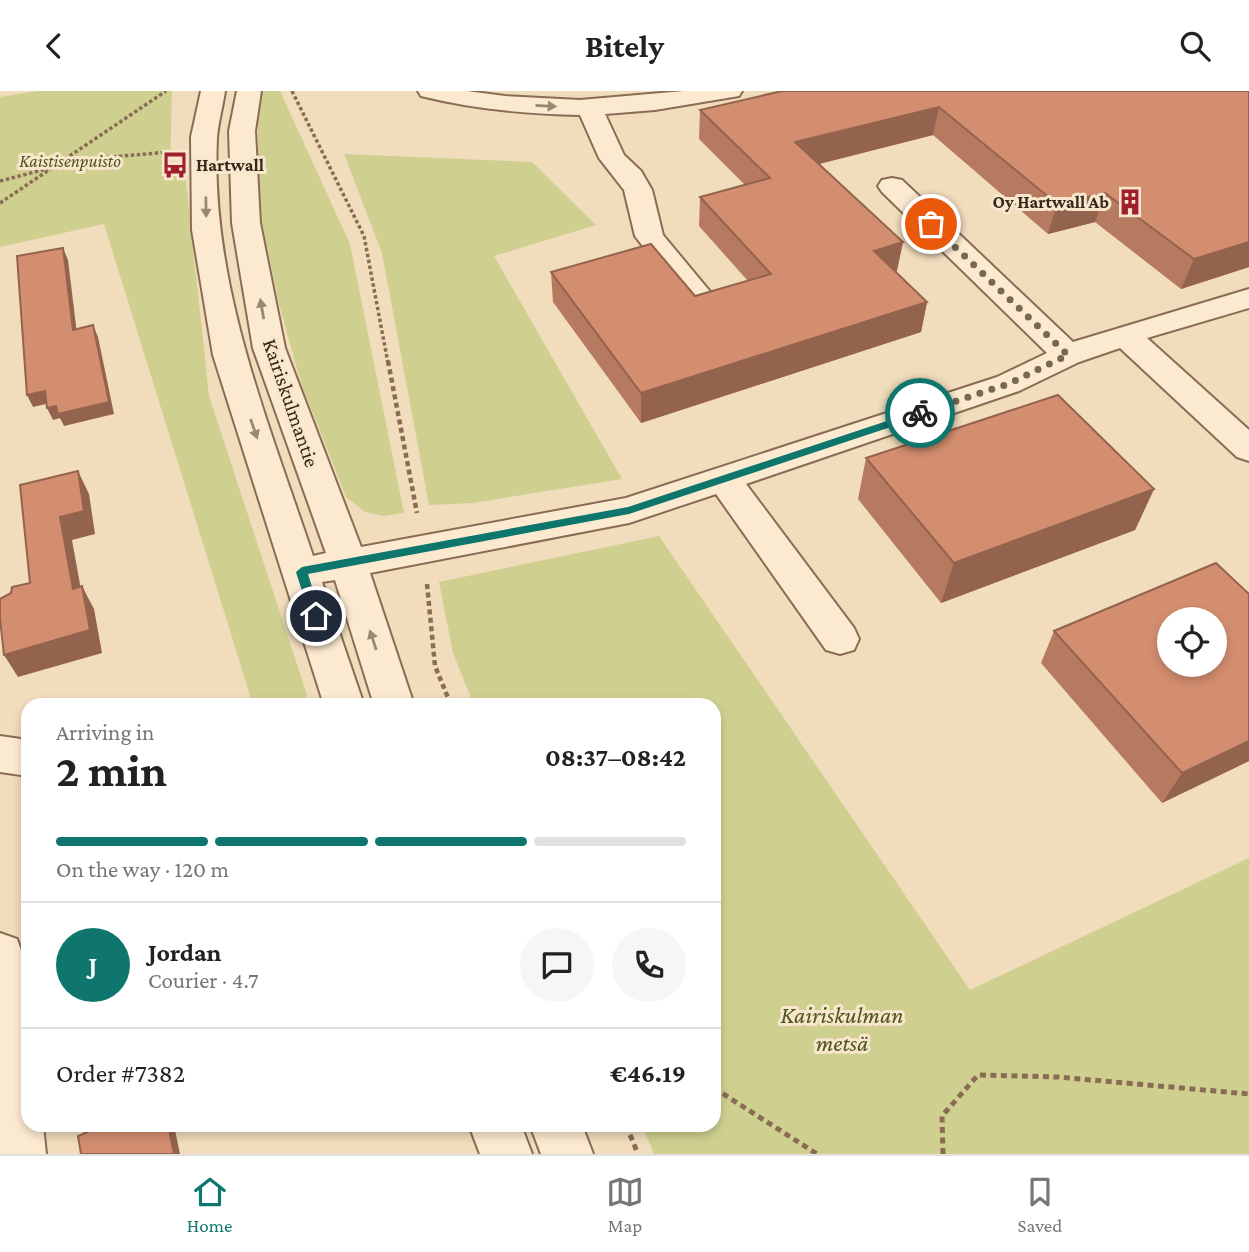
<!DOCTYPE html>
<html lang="en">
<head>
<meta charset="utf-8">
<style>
  body { margin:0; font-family:"Crimson Pro",serif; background:#f6f6f6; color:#222; height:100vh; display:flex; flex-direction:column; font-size:26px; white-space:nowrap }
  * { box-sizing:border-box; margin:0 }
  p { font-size:23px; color:#767676 }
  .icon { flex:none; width:38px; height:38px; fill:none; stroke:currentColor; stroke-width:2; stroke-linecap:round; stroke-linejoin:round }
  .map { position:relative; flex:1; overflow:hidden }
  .sheet { position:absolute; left:21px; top:607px; width:700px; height:434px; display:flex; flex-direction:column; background:#fff; border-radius:21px; box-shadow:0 4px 10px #0003 }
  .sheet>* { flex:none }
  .buttons { position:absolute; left:1157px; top:516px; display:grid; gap:14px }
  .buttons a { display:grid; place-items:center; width:70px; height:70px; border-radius:50%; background:#fff; box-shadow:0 4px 10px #0003; font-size:35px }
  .pin { position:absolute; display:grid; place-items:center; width:60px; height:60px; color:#fff; margin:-30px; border:4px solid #fff; border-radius:50%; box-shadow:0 2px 7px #0007 }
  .courier { position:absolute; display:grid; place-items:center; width:70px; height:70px; margin:-35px; border:5px solid #0f766e; border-radius:50%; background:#fff; color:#222; box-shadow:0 2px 9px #0007 }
  .summary em { font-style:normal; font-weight:700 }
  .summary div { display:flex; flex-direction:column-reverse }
  .summary { display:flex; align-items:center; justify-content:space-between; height:119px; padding:0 35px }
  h1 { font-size:46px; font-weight:700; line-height:52px }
  .bar { display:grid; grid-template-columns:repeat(4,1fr); gap:10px 7px; align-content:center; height:84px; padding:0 35px }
  .bar i { height:9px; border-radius:5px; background:#e0e0e0 }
  .bar .current { background:#0f766e }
  .bar p { grid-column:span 4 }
  .line { display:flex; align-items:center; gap:18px; padding:0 35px; border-top:2px solid #e0e0e0 }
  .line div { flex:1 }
  .round { display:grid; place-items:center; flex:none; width:74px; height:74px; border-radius:37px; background:#f6f6f6 }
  header { display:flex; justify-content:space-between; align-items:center; height:91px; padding:0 35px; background:#fff; font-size:32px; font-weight:700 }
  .tab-bar { display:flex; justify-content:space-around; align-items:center; height:98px; border-top:2px solid #e0e0e0; background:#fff; font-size:19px; color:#767676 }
  .tab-bar a { display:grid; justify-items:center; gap:4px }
  .tab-bar .current { color:#0f766e }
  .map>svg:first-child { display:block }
  .green { fill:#cfd090 }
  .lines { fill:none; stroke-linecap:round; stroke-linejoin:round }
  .minor-casing { stroke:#8a6c54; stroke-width:4 }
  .path-far2 { stroke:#8a6c54; stroke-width:3.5; stroke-dasharray:3.5 2.5; stroke-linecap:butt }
  .path-far1 { stroke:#8a6c54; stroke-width:4.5; stroke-dasharray:5 3.5; stroke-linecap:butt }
  .path { stroke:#8a6c54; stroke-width:5; stroke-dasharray:6 4.5; stroke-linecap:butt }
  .minor { fill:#fcead0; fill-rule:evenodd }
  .wall { fill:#b57a5f }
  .shaded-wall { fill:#94634e }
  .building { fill:#d38e6f; stroke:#94634e; stroke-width:2; fill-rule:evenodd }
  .oneway { fill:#9a8875 }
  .route { fill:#0f766e }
  .done { stroke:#796653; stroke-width:7; stroke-dasharray:0 12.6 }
  .labels { text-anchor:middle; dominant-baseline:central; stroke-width:6; stroke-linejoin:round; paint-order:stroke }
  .far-park-label { font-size:18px; font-style:italic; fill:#4e561f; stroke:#f8e7cc }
  .far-poi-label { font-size:18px; font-weight:bold; fill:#38261a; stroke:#f8e7cc; text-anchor:start }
  .street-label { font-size:21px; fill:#38261a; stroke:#f8e7cc }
  .near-park-label { font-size:24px; font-style:italic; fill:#4e561f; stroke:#f8e7cc }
</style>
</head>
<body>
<header><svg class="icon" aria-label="back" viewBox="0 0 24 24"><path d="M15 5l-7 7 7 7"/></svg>Bitely<svg class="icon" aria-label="search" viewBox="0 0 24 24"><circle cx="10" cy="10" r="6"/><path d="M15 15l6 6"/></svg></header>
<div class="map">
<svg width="1249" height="1063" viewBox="0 0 1249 1063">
  <rect width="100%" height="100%" fill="#f1dcbc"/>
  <g class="green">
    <polygon points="37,0 172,0 170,80 185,81 209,305 307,604 303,614 253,614 104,133 0,156 0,6"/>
    <polygon points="258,0 280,0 350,153 404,422 384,425 365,421 346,406 301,292 280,217 258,115"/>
    <polygon points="344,63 532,71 596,134 494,165 622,388 472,412 429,414 382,162"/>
    <polygon points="659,445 970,899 1249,767 1249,1063 654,1063 642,1034 714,1034 714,614 474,614 453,562 439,491"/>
  </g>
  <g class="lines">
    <g class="minor-casing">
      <g id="minor">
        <path d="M 201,0 L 225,0 C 223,15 218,32 217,47 C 210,192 268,330 313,465 L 326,462 L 253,257 L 232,132 L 229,40 L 237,0 L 261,0 L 255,40 L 260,132 L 285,257 L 361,456 L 626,407 L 997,286 L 1047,262 L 882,101 L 878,95 L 882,89 L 892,87 L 902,89 L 1073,251 L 1249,198 L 1249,217 L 1147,247 L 1249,339 L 1249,370 L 1237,366 L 1120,257 L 1079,271 L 1019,300 L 746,393 L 854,537 L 859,548 L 854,559 L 840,563 L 826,559 L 716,403 L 629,432 L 370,482 L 414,614 L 374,614 L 335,489 L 322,491 L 364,614 L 324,614 L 213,264 L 192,139 L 191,46 Z"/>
        <path d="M 418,0 L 467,0 L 505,5 L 580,9 L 684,0 L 742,0 L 739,5 L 655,19 L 605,23 L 624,64 L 641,80 L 652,99 L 663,144 L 717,209 L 721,216 L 717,223 L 706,225 L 695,223 L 635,145 L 624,99 L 599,67 L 580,24 C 526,23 473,18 421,5 Z"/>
        <polygon points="0,645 28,649 28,685 0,681"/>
        <path d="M 0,842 L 17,848 C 37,895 28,981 28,1034 L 43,1034 L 46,1063 L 0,1063 Z"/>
        <polygon points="469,1034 521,1034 532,1063 480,1063"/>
        <polygon points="530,1034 582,1034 593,1063 541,1063"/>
      </g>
    </g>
    <g class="path-far2">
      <polyline points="292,0 364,145 388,272"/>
      <polyline points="65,70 168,61"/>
      <polyline points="0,90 50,77"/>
      <polyline points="0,112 166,0"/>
    </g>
    <g class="path-far1">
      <polyline points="388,270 417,422"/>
      <polyline points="427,493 435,575 451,614"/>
    </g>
    <g class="path">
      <polyline points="714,997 817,1063"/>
      <polyline points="626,1034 638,1063"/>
      <polyline points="943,1063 942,1025 978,984 1058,986 1249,1003"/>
    </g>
    <use href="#minor" class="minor"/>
  </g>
  <g class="wall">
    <polygon points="1249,0 1249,176 1181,198 1095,131 1048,143 933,44 819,73 903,151 896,181 927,211 921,241 641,332 553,211 551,181 695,205 748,190 699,135 700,106 745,94 699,48 700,19"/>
    <polygon points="866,367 1154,398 1135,439 941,512 858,408"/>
    <polygon points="1249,503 1249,670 1162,712 1041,572 1054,540"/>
  </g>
  <g class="shaded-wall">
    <polygon points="939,16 933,44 791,80 795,51"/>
    <polygon points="1105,102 1095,131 1048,143 1057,113"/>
    <polygon points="903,151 897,180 869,189 874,160"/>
    <polygon points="1249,151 1249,176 1181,198 1194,168"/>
    <polygon points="63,157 68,169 78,251 73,239"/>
    <polygon points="927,211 921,241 641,332 641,302"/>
    <polygon points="93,234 98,246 114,323 64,335 60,327 53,329 47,317"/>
    <polygon points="45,300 50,312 33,316 27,304"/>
    <polygon points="78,380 89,403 95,443 72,449 85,521 73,498 60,426"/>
    <polygon points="1154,398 1135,439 941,512 954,472"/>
    <polygon points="82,495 94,518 102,562 18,586 4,564"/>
    <polygon points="1249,650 1249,670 1162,712 1182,682"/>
    <polygon points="168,1034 174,1034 180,1063 174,1063"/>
  </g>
  <g class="building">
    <polygon points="782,0 1249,0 1249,151 1194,168 1105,102 1057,113 939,16 795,51 903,151 874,160 927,211 641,302 551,181 651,153 695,205 771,183 700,106 770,87 700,19"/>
    <polygon points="63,157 73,239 93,234 109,311 58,323 56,315 47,317 45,300 27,304 17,165"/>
    <polygon points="1058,304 1154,398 954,472 866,367"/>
    <polygon points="78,380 84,420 60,426 73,498 82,495 90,539 4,564 0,528 0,508 11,502 12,496 30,492 20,394"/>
    <path d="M 1216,472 L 1249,503 L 1249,650 L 1182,682 L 1054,540 ZM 1169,528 L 1214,528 L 1214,574 L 1169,574 Z"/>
    <polygon points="103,1034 168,1034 174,1063 81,1063 78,1045"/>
  </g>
  <defs><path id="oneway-solid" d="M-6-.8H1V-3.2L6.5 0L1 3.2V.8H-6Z" transform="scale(1.75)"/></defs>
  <g class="oneway">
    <use href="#oneway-solid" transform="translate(546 15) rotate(3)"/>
    <use href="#oneway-solid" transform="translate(206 116) rotate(89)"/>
    <use href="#oneway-solid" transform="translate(262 218) rotate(-100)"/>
    <use href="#oneway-solid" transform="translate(254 338) rotate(71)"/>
    <use href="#oneway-solid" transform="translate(373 549) rotate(-108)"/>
  </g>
  <polygon class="route" points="920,319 925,322 924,325 629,423 308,483 321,525 316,530 310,525 296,481 302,476 628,416"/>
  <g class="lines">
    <polyline class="done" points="920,322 1008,293 1068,264 931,133"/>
  </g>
  <defs>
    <g id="bus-bare" transform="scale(2.1)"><path d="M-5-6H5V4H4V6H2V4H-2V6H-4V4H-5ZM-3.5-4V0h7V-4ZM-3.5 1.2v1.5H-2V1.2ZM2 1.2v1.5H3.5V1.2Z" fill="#9e1f2d" stroke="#f8e7cc" stroke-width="2.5" paint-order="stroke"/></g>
    <g id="building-bare" transform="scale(2.1)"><path d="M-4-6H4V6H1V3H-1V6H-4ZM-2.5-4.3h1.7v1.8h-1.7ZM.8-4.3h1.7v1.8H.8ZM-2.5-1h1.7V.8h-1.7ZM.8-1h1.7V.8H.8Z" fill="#9e1f2d" stroke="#f8e7cc" stroke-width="2.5" paint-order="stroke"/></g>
  </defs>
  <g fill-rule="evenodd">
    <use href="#bus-bare" x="175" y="74"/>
    <use href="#building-bare" x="1130" y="111"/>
  </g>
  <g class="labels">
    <g class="far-park-label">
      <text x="70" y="70">Kaistisenpuisto</text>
    </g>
    <g class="far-poi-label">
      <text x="196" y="74">Hartwall</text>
      <text x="1109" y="111" text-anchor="end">Oy Hartwall Ab</text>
    </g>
    <g class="street-label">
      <text transform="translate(291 312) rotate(71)">Kairiskulmantie</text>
    </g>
    <g class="near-park-label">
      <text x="842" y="923">Kairiskulman<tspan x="842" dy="28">metsä</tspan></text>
    </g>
  </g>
</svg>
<div class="buttons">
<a><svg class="icon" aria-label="locate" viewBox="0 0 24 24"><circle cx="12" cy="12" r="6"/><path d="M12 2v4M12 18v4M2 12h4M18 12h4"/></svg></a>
</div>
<div class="pin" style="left:931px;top:133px;background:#ea580c"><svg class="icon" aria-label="bag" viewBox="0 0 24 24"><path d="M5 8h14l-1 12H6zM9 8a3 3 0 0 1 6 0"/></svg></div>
<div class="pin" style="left:316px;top:525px;background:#1f2937"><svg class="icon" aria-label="home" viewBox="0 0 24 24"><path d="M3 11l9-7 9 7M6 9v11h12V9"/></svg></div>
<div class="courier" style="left:920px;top:322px"><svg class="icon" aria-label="bike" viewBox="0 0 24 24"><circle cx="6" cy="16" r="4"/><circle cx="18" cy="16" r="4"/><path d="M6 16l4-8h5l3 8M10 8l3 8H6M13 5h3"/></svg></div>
<section class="sheet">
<div class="summary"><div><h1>2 min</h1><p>Arriving in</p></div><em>08:37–08:42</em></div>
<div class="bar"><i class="current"></i><i class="current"></i><i class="current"></i><i></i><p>On the way · 120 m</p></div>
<div class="line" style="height:126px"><b class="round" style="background:#0f766e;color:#fff">J</b><div><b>Jordan</b><p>Courier · 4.7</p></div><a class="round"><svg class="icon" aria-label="chat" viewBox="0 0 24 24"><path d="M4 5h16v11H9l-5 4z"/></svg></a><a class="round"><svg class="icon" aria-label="phone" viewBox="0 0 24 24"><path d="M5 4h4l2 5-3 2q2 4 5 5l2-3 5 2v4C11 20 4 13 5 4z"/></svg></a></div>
<div class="line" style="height:91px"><div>Order #7382</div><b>€46.19</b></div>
</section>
</div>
<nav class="tab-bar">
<a class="current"><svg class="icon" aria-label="home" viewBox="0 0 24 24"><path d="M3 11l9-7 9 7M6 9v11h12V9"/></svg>Home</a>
<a><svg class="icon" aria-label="map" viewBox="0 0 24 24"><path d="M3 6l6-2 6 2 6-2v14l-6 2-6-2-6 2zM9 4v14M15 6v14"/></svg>Map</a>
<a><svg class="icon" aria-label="saved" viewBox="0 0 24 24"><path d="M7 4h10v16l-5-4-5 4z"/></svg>Saved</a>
</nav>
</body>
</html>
